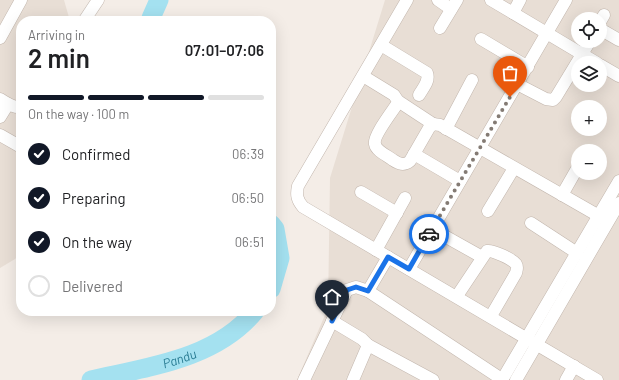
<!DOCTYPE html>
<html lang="en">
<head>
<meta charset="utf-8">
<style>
  body { margin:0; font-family:Barlow,sans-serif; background:#f6f6f6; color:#202124; height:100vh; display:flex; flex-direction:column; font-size:15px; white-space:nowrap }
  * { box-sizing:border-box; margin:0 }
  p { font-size:13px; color:#757577 }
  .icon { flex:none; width:22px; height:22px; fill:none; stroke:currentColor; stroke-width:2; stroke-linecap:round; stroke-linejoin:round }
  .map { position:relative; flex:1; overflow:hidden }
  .side { position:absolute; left:16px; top:16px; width:260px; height:300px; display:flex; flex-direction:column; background:#fff; border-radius:16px; box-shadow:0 4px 16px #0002 }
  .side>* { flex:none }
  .buttons { position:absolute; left:571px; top:12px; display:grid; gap:8px }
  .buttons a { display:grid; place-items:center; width:36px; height:36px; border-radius:50%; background:#fff; box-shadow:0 4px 16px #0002; font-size:20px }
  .pin { position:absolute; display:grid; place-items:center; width:34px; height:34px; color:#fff; margin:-41px -17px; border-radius:50% 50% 50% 0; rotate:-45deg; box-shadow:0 0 4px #0007 }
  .pin .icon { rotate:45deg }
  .courier { position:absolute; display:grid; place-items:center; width:40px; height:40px; margin:-20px; border:3px solid #1a73e8; border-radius:50%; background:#fff; color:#222; box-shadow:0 1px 5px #0007 }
  .summary em { font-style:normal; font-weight:600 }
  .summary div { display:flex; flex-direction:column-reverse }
  .summary { display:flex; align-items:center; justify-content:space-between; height:68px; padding:0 12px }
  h1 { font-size:26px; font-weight:600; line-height:30px }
  .bar { display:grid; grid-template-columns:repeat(4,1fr); gap:6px 4px; align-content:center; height:48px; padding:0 12px }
  .bar i { height:5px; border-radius:3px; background:#e0e0e0 }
  .bar .on { background:#111827 }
  .bar p { grid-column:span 4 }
  ol { padding:0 12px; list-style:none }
  li { display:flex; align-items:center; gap:12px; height:44px }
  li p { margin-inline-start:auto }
  li .icon { padding:4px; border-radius:50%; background:#111827; color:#fff; stroke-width:4 }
  li:last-child { color:#757577 }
  li i { width:22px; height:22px; border:2px solid #e0e0e0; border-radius:50% }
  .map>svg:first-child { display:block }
  .residential { fill:#e8ded5; fill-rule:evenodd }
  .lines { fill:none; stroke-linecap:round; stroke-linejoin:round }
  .river { stroke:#a4e1f0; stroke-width:19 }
  .minor-casing { stroke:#c2b6ad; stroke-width:13 }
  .minor { stroke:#fff; stroke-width:12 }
  .done { stroke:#847b74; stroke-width:4; stroke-dasharray:0 7.2 }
  .route { stroke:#1a73e8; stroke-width:5 }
  .labels { text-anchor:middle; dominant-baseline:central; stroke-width:3; stroke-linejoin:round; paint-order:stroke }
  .water-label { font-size:13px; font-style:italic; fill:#297c93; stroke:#fff }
</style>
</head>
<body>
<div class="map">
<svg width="619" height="380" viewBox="0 0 619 380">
  <rect width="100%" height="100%" fill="#f4ede7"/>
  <g class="residential">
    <polygon points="0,0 64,0 70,21 21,21 21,253 15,259 0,268"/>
    <path d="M 385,0 L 619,0 L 619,380 L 297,380 L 328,308 L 330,178 ZM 578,19 L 600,19 L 600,41 L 578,41 ZM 578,63 L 600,63 L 600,85 L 578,85 ZM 578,107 L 600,107 L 600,129 L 578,129 ZM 578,151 L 600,151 L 600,173 L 578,173 Z"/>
  </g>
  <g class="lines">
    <g class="river">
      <polyline points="151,21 151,18 159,0"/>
      <polyline points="271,224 275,229 280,258 271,289"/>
      <path id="s1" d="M 91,380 C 148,367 216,359 255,311"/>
    </g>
    <g class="minor-casing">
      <g id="minor">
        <path d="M 407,0 L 298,186 C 296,195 297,200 303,207 L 597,380"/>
        <polyline points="438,0 451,9"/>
        <polyline points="491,0 597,63"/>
        <polyline points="513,13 520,0"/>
        <polyline points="84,21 98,0"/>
        <polyline points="600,22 604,15"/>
        <polyline points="440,28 457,0"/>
        <polyline points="600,29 619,40"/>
        <polyline points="0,38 21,0"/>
        <polyline points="481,39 528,67"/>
        <path d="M 381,45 L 427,73 C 430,81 423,88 419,95"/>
        <polyline points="600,65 619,76"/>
        <path d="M 363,76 L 394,95 L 398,101 L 397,104 C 392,112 373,136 375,144 C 376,151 388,156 393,160 C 399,164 404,166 410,161 L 429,128 L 433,124 L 440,125 L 599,216"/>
        <polyline points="517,84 546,99 553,100 556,97 590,41"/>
        <path d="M 0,99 C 7,103 13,108 21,107"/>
        <polyline points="398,101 433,124"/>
        <polyline points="0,117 8,104"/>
        <polyline points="446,129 472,80"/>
        <polyline points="0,135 21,147"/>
        <polyline points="414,154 460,181"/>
        <polyline points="361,192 397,213"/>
        <polyline points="562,195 578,167"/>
        <polyline points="488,211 514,168"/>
        <polyline points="531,223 577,253"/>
        <polyline points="432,229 482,257"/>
        <polyline points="376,250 405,198"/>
        <polyline points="409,269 566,0"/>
        <polyline points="368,291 503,380"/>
        <path d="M 457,296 L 487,251 C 493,250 512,259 516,264 C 518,267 517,269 516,273 L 491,316"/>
        <polyline points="332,321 362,339 368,345 353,380"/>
        <polyline points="368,345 433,380"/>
        <polyline points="304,380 347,290 356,287 368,291 388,257"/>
        <polyline points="502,380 619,181"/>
        <polyline points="516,380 619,203"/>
        <polyline points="566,380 574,366"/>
      </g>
    </g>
    <use href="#minor" class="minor"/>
  </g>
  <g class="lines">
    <polyline class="done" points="429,234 510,97"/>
    <polyline class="route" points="332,321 347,290 356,287 368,291 388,257 409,269 429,234"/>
  </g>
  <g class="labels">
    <g class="water-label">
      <text stroke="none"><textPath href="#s1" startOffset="91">Pandu</textPath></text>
    </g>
  </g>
</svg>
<div class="buttons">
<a><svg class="icon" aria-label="locate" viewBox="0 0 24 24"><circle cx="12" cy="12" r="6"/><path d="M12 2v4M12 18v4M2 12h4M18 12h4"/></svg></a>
<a><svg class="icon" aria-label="layers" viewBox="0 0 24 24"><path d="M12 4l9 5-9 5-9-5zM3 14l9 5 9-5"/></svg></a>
<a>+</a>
<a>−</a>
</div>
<div class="pin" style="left:510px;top:97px;background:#ea580c"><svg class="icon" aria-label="bag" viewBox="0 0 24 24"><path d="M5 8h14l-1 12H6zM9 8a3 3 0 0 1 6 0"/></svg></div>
<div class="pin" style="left:332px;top:321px;background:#1f2937"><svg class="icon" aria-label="home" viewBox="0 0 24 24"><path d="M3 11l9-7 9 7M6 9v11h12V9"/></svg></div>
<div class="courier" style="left:429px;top:234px"><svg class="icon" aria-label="car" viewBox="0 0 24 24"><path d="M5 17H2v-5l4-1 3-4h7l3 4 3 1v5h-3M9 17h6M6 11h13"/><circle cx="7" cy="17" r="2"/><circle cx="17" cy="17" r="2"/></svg></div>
<section class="side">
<div class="summary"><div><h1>2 min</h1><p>Arriving in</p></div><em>07:01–07:06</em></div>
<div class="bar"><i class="on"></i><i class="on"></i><i class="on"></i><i></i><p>On the way · 100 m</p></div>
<ol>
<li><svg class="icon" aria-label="check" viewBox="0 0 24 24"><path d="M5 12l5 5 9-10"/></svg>Confirmed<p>06:39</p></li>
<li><svg class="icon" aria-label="check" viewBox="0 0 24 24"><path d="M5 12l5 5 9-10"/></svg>Preparing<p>06:50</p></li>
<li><svg class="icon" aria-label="check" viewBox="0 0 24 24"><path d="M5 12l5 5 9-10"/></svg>On the way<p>06:51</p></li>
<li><i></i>Delivered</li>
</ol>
</section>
</div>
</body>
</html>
